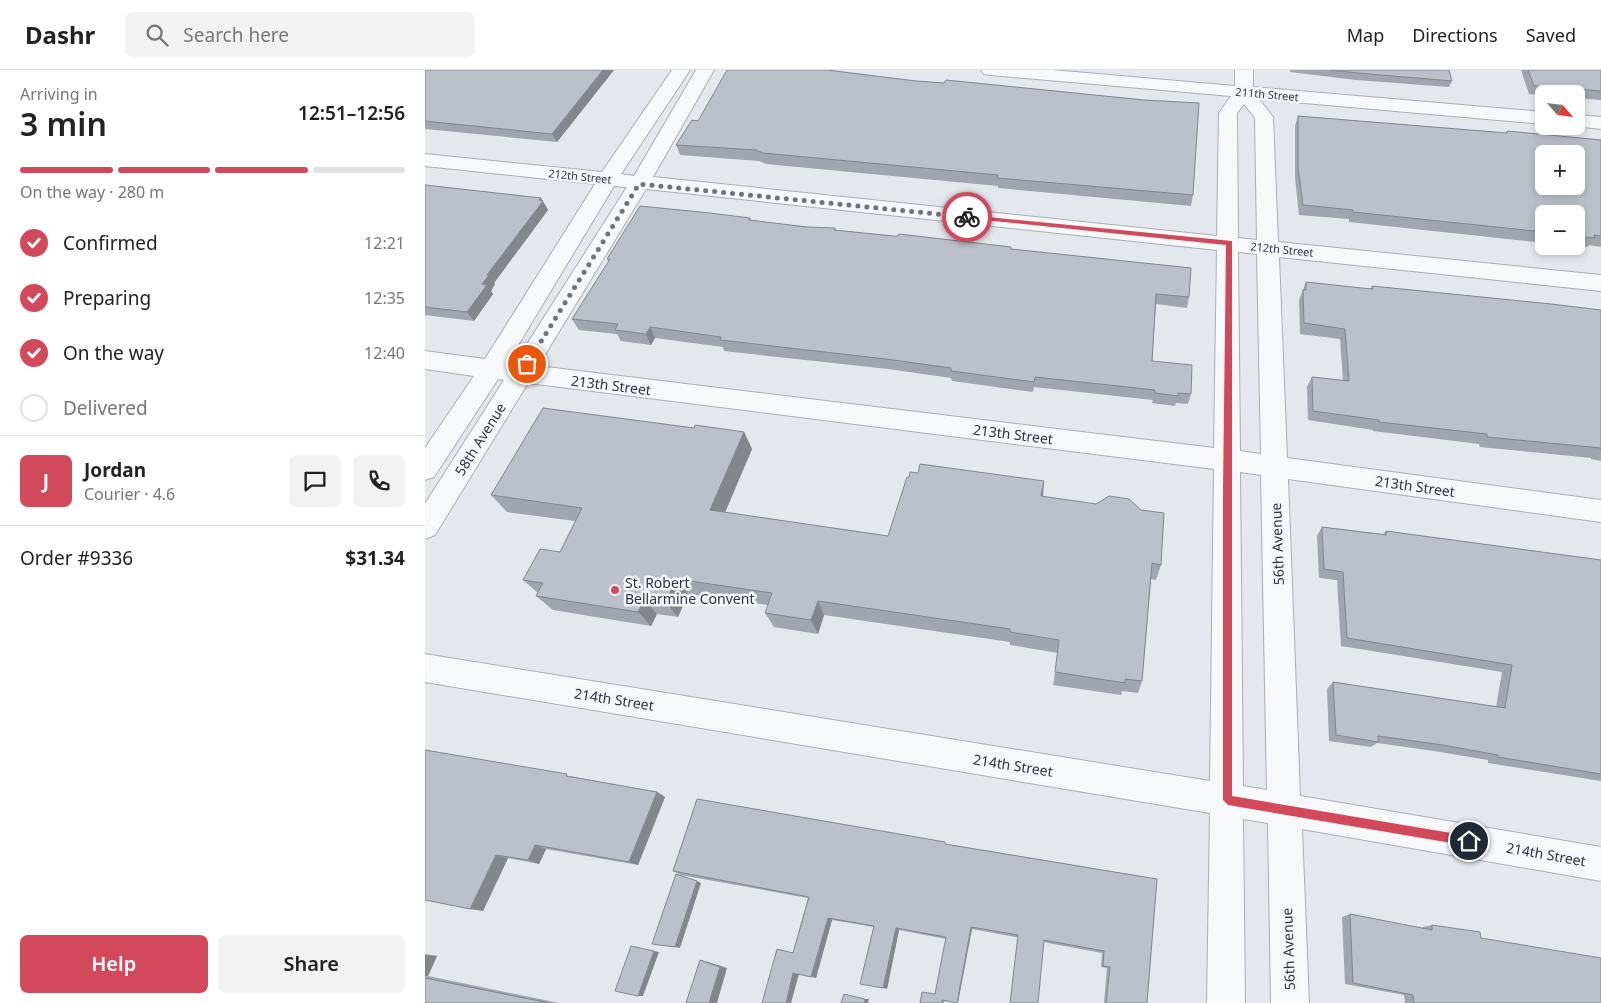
<!DOCTYPE html>
<html lang="en">
<head>
<meta charset="utf-8">
<style>
  body { margin:0; font-family:"Noto Sans",sans-serif; background:#f2f2f2; color:#222; height:100vh; display:flex; flex-direction:column; font-size:19px; white-space:nowrap }
  * { box-sizing:border-box; margin:0 }
  p { font-size:16px; color:#767676 }
  .icon { flex:none; width:28px; height:28px; fill:none; stroke:currentColor; stroke-width:2; stroke-linecap:round; stroke-linejoin:round }
  .map { position:relative; flex:1; overflow:hidden }
  .panel { display:flex; flex-direction:column; background:#fff; width:425px }
  .panel>* { flex:none }
  .needle { width:32px; rotate:118deg }
  .controls { position:absolute; left:1110px; top:15px; display:grid; gap:10px }
  .controls a { display:grid; place-items:center; width:50px; height:50px; border-radius:8px; background:#fff; box-shadow:0 2px 8px #0003; font-size:25px }
  .pin { position:absolute; display:grid; place-items:center; width:42px; height:42px; color:#fff; margin:-21px; border:2px solid #fff; border-radius:50%; box-shadow:0 1px 5px #0007 }
  .courier { position:absolute; display:grid; place-items:center; width:50px; height:50px; margin:-25px; border:4px solid #d1495b; border-radius:50%; background:#fff; color:#222; box-shadow:0 1px 6px #0007 }
  .headline em { font-style:normal; font-weight:600 }
  .headline div { display:flex; flex-direction:column-reverse }
  .headline { display:flex; align-items:center; justify-content:space-between; height:85px; padding:0 20px }
  h1 { font-size:32px; font-weight:600; line-height:38px }
  .bar { display:grid; grid-template-columns:repeat(4,1fr); gap:8px 5px; align-content:center; height:60px; padding:0 20px }
  .bar i { height:6px; border-radius:4px; background:#e0e0e0 }
  .bar .current { background:#d1495b }
  .bar p { grid-column:span 4 }
  .line { display:flex; align-items:center; gap:12px; padding:0 20px; border-top:1px solid #e0e0e0 }
  .line div { flex:1 }
  .round { display:grid; place-items:center; flex:none; width:52px; height:52px; border-radius:8px; background:#f2f2f2 }
  ol { padding:0 20px; list-style:none }
  li { display:flex; align-items:center; gap:15px; height:55px }
  li p { margin-inline-start:auto }
  li .icon { padding:5px; border-radius:50%; background:#d1495b; color:#fff; stroke-width:4 }
  li:last-child { color:#767676 }
  li i { width:28px; height:28px; border:2px solid #e0e0e0; border-radius:50% }
  .action { display:flex; gap:10px; margin-top:auto; padding:10px 20px }
  .action a { flex:1; height:58px; border-radius:8px; background:#d1495b; color:#fff; font-size:20px; font-weight:600; line-height:58px; text-align:center }
  .action a+a { background:#f2f2f2; color:#222 }
  header { display:flex; align-items:center; gap:30px; box-sizing:border-box; height:70px; padding:0 25px; background:#fff; border-bottom:1px solid #e0e0e0 }
  header strong { font-size:24px }
  nav { display:flex; gap:28px; margin-inline-start:auto; font-size:18px }
  .search { width:350px; height:45px; background:#f2f2f2; display:flex; align-items:center; gap:12px; box-sizing:border-box; padding:0 18px; border-radius:8px; color:#767676; font-size:19px }
  main { display:flex; flex:1; min-height:0 }
  .map>svg:first-child { display:block }
  .lines { fill:none; stroke-linecap:round; stroke-linejoin:round }
  .minor-casing { stroke:#a9aeb7; stroke-width:2 }
  .minor { fill:#f7f8fa; fill-rule:evenodd }
  .wall { fill:#a1a5ae }
  .shaded-wall { fill:#83868d }
  .building { fill:#bbc0ca; stroke:#83868d; fill-rule:evenodd }
  .route { fill:#d1495b }
  .done { stroke:#6c737f; stroke-width:5; stroke-dasharray:0 9 }
  .poi-dot { fill:#d1495b; stroke:#f4f6f9; stroke-width:2 }
  .labels { text-anchor:middle; dominant-baseline:central; stroke-width:5; stroke-linejoin:round; paint-order:stroke }
  .far-street-label { font-size:11px; fill:#2b3445; stroke:#f4f6f9 }
  .street-label { font-size:14px; fill:#2b3445; stroke:#f4f6f9 }
  .poi-label { font-size:14px; fill:#2b3445; stroke:#f4f6f9; text-anchor:start }
</style>
</head>
<body>
<header>
<strong>Dashr</strong>
<div class="search"><svg class="icon" aria-label="search" viewBox="0 0 24 24"><circle cx="10" cy="10" r="6"/><path d="M15 15l6 6"/></svg>Search here</div>
<nav><a>Map</a><a>Directions</a><a>Saved</a></nav>
</header>
<main>
<section class="panel">
<div class="headline"><div><h1>3 min</h1><p>Arriving in</p></div><em>12:51–12:56</em></div>
<div class="bar"><i class="current"></i><i class="current"></i><i class="current"></i><i></i><p>On the way · 280 m</p></div>
<ol>
<li><svg class="icon" aria-label="check" viewBox="0 0 24 24"><path d="M5 12l5 5 9-10"/></svg>Confirmed<p>12:21</p></li>
<li><svg class="icon" aria-label="check" viewBox="0 0 24 24"><path d="M5 12l5 5 9-10"/></svg>Preparing<p>12:35</p></li>
<li><svg class="icon" aria-label="check" viewBox="0 0 24 24"><path d="M5 12l5 5 9-10"/></svg>On the way<p>12:40</p></li>
<li><i></i>Delivered</li>
</ol>
<div class="line" style="height:90px"><b class="round" style="background:#d1495b;color:#fff">J</b><div><b>Jordan</b><p>Courier · 4.6</p></div><a class="round"><svg class="icon" aria-label="chat" viewBox="0 0 24 24"><path d="M4 5h16v11H9l-5 4z"/></svg></a><a class="round"><svg class="icon" aria-label="phone" viewBox="0 0 24 24"><path d="M5 4h4l2 5-3 2q2 4 5 5l2-3 5 2v4C11 20 4 13 5 4z"/></svg></a></div>
<div class="line" style="height:65px"><div>Order #9336</div><b>$31.34</b></div>
<div class="action"><a>Help</a><a>Share</a></div>
</section>
<div class="map">
<svg width="1176" height="933" viewBox="0 0 1176 933">
  <rect width="100%" height="100%" fill="#e4e7ec"/>
  <g class="lines">
    <g class="minor-casing">
      <g id="minor">
        <path d="M 247,0 L 265,0 L 196,104 L 209,106 L 271,0 L 289,0 L 228,107 L 792,166 L 794,43 L 806,26 L 565,5 L 559,4 L 556,0 L 627,0 L 810,16 L 810,0 L 828,0 L 828,17 L 1119,42 L 1119,54 L 834,29 L 848,47 L 853,172 L 1176,205 L 1176,221 L 854,187 L 862,388 L 1176,430 L 1176,452 L 863,409 L 875,726 L 1176,777 L 1176,811 L 877,759 L 884,933 L 846,933 L 843,753 L 818,749 L 820,933 L 782,933 L 785,743 L 0,612 L 0,584 L 785,711 L 789,399 L 103,313 L 10,465 L 0,469 L 0,434 L 79,310 L 73,309 L 9,407 L 0,410 L 0,378 L 49,306 L 0,299 L 0,281 L 60,289 L 170,114 L 0,96 L 0,84 L 177,102 ZM 819,34 L 830,48 L 832,170 L 813,168 L 812,43 ZM 189,116 L 202,117 L 90,293 L 83,292 ZM 221,119 L 792,180 L 789,378 L 113,296 ZM 813,182 L 832,184 L 836,384 L 815,381 ZM 815,402 L 836,405 L 842,720 L 818,716 Z"/>
        <polygon points="1151,45 1176,47 1176,59 1149,56 1151,56"/>
      </g>
    </g>
    <use href="#minor" class="minor"/>
  </g>
  <g class="wall">
    <polygon points="0,0 189,0 132,72 0,59"/>
    <polygon points="865,0 1024,0 1027,11 1024,17 931,10 865,2"/>
    <polygon points="1096,0 1176,0 1176,30 1151,28 1151,24 1119,24 1119,25 1104,24"/>
    <polygon points="873,46 1081,63 1082,61 1176,70 1176,177 1164,175 1162,177 1151,176 1151,144 1119,144 1119,173 924,152 924,149 874,145 870,107 870,56"/>
    <polygon points="267,50 768,125 766,136 573,118 573,116 341,94 334,91 255,85 251,75"/>
    <polygon points="0,115 116,128 123,140 69,213 70,214 66,221 68,224 49,251 0,245"/>
    <polygon points="325,148 326,150 382,157 410,158 411,160 468,166 586,177 586,179 764,227 762,238 731,234 727,291 766,324 763,334 751,333 750,336 727,333 728,330 609,317 608,322 527,311 526,308 463,299 299,281 298,277 230,268 226,275 196,271 192,264 154,260 147,249 184,191 182,189"/>
    <polygon points="881,212 937,218 946,219 947,216 1176,240 1176,391 1166,389 1166,388 1055,377 1054,374 948,361 948,360 883,350 882,317 887,307 918,311 915,269 875,264 874,230"/>
    <polygon points="269,358 319,362 327,379 300,443 463,466 618,426 736,495 731,510 726,509 717,611 713,623 697,621 696,625 628,615 633,583 585,575 585,572 399,545 393,564 349,557 340,543 343,535 263,524 253,547 232,544 226,556 128,540 111,526 113,523 98,510 135,482 150,451 82,442 66,425"/>
    <polygon points="897,457 958,464 961,461 1176,490 1176,711 1063,693 1063,690 1009,681 952,673 946,677 904,671 902,619 908,612 1071,637 1077,602 916,576 912,510 894,508 892,466"/>
    <polygon points="0,680 232,722 240,727 213,795 121,779 114,794 83,788 58,841"/>
    <polygon points="521,774 732,809 722,933 679,933 682,898 676,897 677,883 547,859 519,933 495,933 510,924 521,869 474,860 462,919 449,857 407,850 391,908 368,883 383,828 256,805 248,801"/>
    <polygon points="925,844 998,858 998,857 1007,855 1056,868 1176,933 980,933 979,925 920,914 917,847"/>
    <polygon points="0,884 12,886 3,906 134,933 0,933"/>
  </g>
  <g class="shaded-wall">
    <polygon points="178,0 189,0 132,72 127,64"/>
    <polygon points="116,128 123,140 69,213 70,214 66,221 68,224 49,251 42,242 62,205"/>
    <polygon points="225,257 230,268 226,275 221,264"/>
    <polygon points="319,362 327,379 294,456 285,440"/>
    <polygon points="619,411 618,427 616,426"/>
    <polygon points="251,509 263,524 253,547 241,533"/>
    <polygon points="219,530 232,544 226,556 213,542"/>
    <polygon points="393,531 399,545 393,564 386,550"/>
    <polygon points="232,722 240,727 213,795 204,792"/>
    <polygon points="110,775 121,779 114,794 103,790"/>
    <polygon points="71,785 83,788 58,841 45,839"/>
    <polygon points="272,811 276,813 255,878 250,877"/>
    <polygon points="403,848 407,850 391,908 386,907"/>
    <polygon points="546,857 547,859 533,933 532,933"/>
    <polygon points="471,858 474,860 462,919 458,918"/>
    <polygon points="229,881 234,882 218,926 213,926"/>
    <polygon points="0,885 12,886 3,906 0,906"/>
    <polygon points="275,890 283,892 302,898 292,933 284,933"/>
    <polygon points="368,903 374,904 366,933 361,933"/>
    <polygon points="440,929 444,929 443,933 439,933"/>
  </g>
  <g class="building">
    <polygon points="0,0 178,0 127,64 0,51"/>
    <polygon points="302,0 402,0 491,11 519,13 521,10 719,30 774,33 768,125 572,108 573,105 338,83 331,80 251,75 267,50 273,51"/>
    <polygon points="905,0 1024,0 1027,11 933,3"/>
    <polygon points="1103,0 1176,0 1176,21 1109,16"/>
    <path d="M 873,46 L 1082,63 L 1082,61 L 1176,70 L 1176,166 L 1169,165 L 1170,168 L 1151,166 L 1151,144 L 1119,144 L 1119,162 L 928,142 L 928,140 L 878,135 L 873,97 ZM 1119,84 L 1151,84 L 1151,116 L 1119,116 Z"/>
    <polygon points="0,115 116,128 114,130 118,131 62,205 64,205 57,214 62,215 42,242 0,237"/>
    <polygon points="215,136 285,143 325,148 324,150 382,157 410,158 409,160 468,166 473,166 474,164 586,177 586,179 766,198 764,227 731,224 727,291 767,295 766,324 753,323 753,326 730,323 730,320 610,307 609,312 526,301 526,298 461,289 295,270 296,267 225,257 221,264 190,260 193,254 147,249 185,189 182,189"/>
    <polygon points="881,212 937,218 948,219 947,216 1126,234 1176,240 1176,380 1176,378 1062,367 1062,364 954,352 954,350 888,341 887,307 924,311 920,259 879,253 878,220 881,220"/>
    <polygon points="118,338 269,358 270,355 319,362 285,440 463,466 482,407 484,407 485,402 493,403 495,394 619,411 616,426 671,434 684,426 704,429 716,440 739,443 736,495 727,493 717,611 700,609 700,613 630,602 634,570 585,562 585,559 393,531 386,550 340,543 347,523 251,509 241,533 219,530 213,542 111,526 118,513 98,510 115,479 135,482 157,438 66,425"/>
    <polygon points="897,457 961,465 961,461 1176,490 1176,704 1073,687 1073,685 1018,675 953,666 953,672 911,665 908,612 1080,638 1087,595 922,568 918,502 899,499"/>
    <polygon points="0,680 142,704 141,706 232,722 204,792 110,775 103,790 71,785 45,839 0,830"/>
    <polygon points="272,729 520,772 520,774 732,809 722,933 681,933 685,897 678,896 679,881 619,870 613,933 585,933 593,865 546,857 532,933 517,930 517,933 495,933 497,922 510,924 521,867 471,858 458,918 435,914 449,856 403,848 386,907 368,903 361,933 337,933 352,879 368,883 384,827 248,801"/>
    <polygon points="251,804 272,811 250,877 227,874"/>
    <polygon points="925,844 1007,860 1007,855 1055,862 1056,868 1176,888 1176,933 989,933 988,925 928,913"/>
    <polygon points="206,876 229,881 213,926 190,921"/>
    <polygon points="275,890 295,897 284,933 261,933"/>
    <polygon points="0,908 124,933 0,933"/>
    <polygon points="419,924 440,929 439,933 416,933"/>
  </g>
  <polygon class="route" points="542,145 807,171 807,726 1044,766 1048,768 1048,775 1044,776 803,735 798,730 798,420 801,175 540,148 540,145"/>
  <g class="lines">
    <polyline class="done" points="102,294 214,114 542,147"/>
  </g>
  <circle class="poi-dot" cx="190" cy="520" r="5"/>
  <g class="labels">
    <g class="far-street-label">
      <text transform="translate(842 24) rotate(5)">211th Street</text>
      <text transform="translate(155 106) rotate(6)">212th Street</text>
      <text transform="translate(857 179) rotate(6)">212th Street</text>
    </g>
    <g class="street-label">
      <text transform="translate(186 315) rotate(7)">213th Street</text>
      <text transform="translate(588 364) rotate(7)">213th Street</text>
      <text transform="translate(55 369) rotate(-58)">58th Avenue</text>
      <text transform="translate(990 416) rotate(8)">213th Street</text>
      <text transform="translate(852 474) rotate(-92)">56th Avenue</text>
      <text transform="translate(189 629) rotate(9)">214th Street</text>
      <text transform="translate(588 695) rotate(9)">214th Street</text>
      <text transform="translate(1121 784) rotate(10)">214th Street</text>
      <text transform="translate(863 879) rotate(-92)">56th Avenue</text>
    </g>
    <g class="poi-label">
      <text x="200" y="512">St. Robert<tspan x="200" dy="16">Bellarmine Convent</tspan></text>
    </g>
  </g>
</svg>
<div class="controls">
<a><svg class="needle" viewBox="-14 -14 28 28"><path d="M0-13l5 13h-10z" fill="#e53935"/><path d="M0 13l5-13h-10z" fill="#767676"/></svg></a>
<a>+</a>
<a>−</a>
</div>
<div class="pin" style="left:102px;top:294px;background:#ea580c"><svg class="icon" aria-label="bag" viewBox="0 0 24 24"><path d="M5 8h14l-1 12H6zM9 8a3 3 0 0 1 6 0"/></svg></div>
<div class="pin" style="left:1044px;top:771px;background:#1f2937"><svg class="icon" aria-label="home" viewBox="0 0 24 24"><path d="M3 11l9-7 9 7M6 9v11h12V9"/></svg></div>
<div class="courier" style="left:542px;top:147px"><svg class="icon" aria-label="bike" viewBox="0 0 24 24"><circle cx="6" cy="16" r="4"/><circle cx="18" cy="16" r="4"/><path d="M6 16l4-8h5l3 8M10 8l3 8H6M13 5h3"/></svg></div>
</div>
</main>
</body>
</html>
